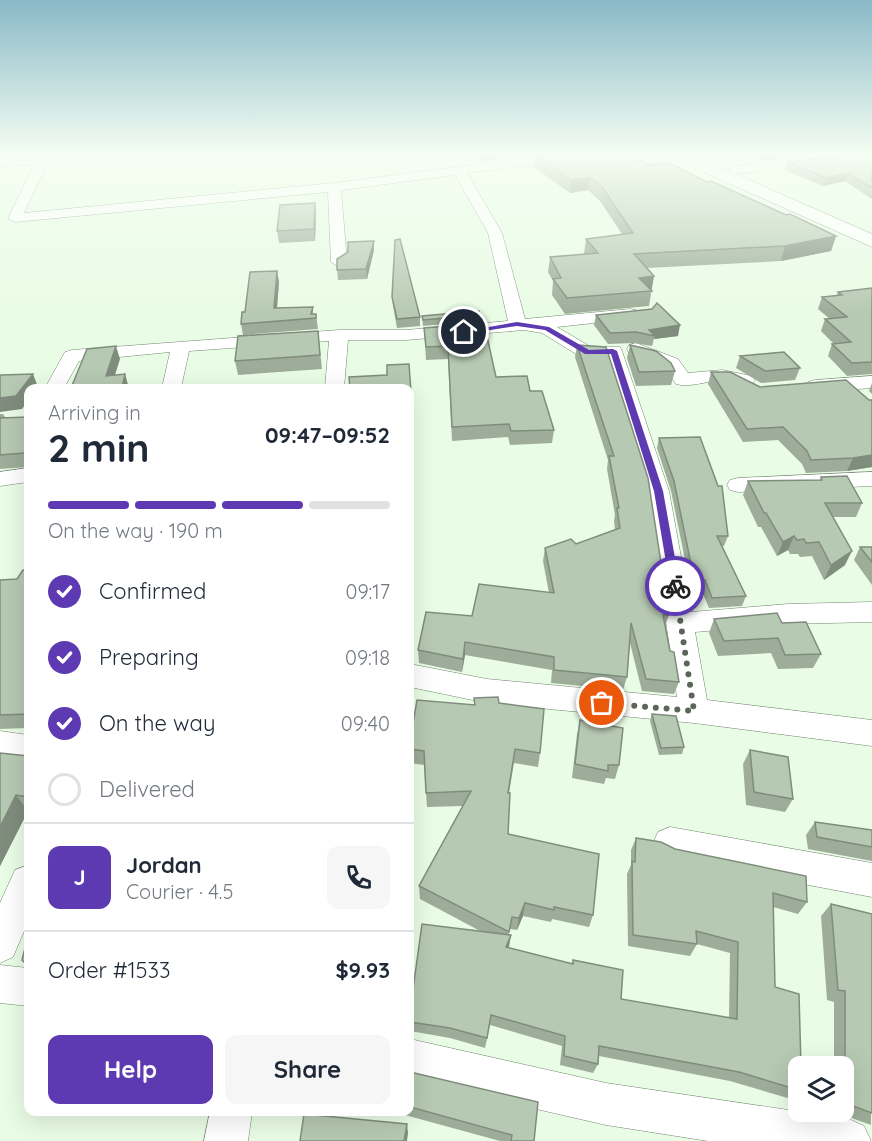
<!DOCTYPE html>
<html lang="en">
<head>
<meta charset="utf-8">
<style>
  body { margin:0; font-family:Quicksand,sans-serif; background:#f6f6f7; color:#1f2937; height:100vh; display:flex; flex-direction:column; font-size:22px; white-space:nowrap }
  * { box-sizing:border-box; margin:0 }
  p { font-size:20px; color:#747a83 }
  .icon { flex:none; width:33px; height:33px; fill:none; stroke:currentColor; stroke-width:2; stroke-linecap:round; stroke-linejoin:round }
  .map { position:relative; flex:1; overflow:hidden }
  .drawer { position:absolute; left:24px; top:384px; width:390px; height:732px; display:flex; flex-direction:column; background:#fff; border-radius:12px; box-shadow:0 6px 24px #0002 }
  .drawer>* { flex:none }
  .fabs { position:absolute; left:788px; top:1056px; display:grid; gap:12px }
  .fabs a { display:grid; place-items:center; width:66px; height:66px; border-radius:12px; background:#fff; box-shadow:0 6px 24px #0002; font-size:30px }
  .pin { position:absolute; display:grid; place-items:center; width:51px; height:51px; color:#fff; margin:-26px; border:3px solid #fff; border-radius:50%; box-shadow:0 2px 6px #0007 }
  .courier { position:absolute; display:grid; place-items:center; width:60px; height:60px; margin:-30px; border:4px solid #5d3ab2; border-radius:50%; background:#fff; color:#222; box-shadow:0 2px 8px #0007 }
  .summary em { font-style:normal; font-weight:700 }
  .summary div { display:flex; flex-direction:column-reverse }
  .summary { display:flex; align-items:center; justify-content:space-between; height:102px; padding:0 24px }
  h1 { font-size:39px; font-weight:700; line-height:45px }
  .bar { display:grid; grid-template-columns:repeat(4,1fr); gap:9px 6px; align-content:center; height:72px; padding:0 24px }
  .bar i { height:8px; border-radius:4px; background:#e0e1e3 }
  .bar .on { background:#5d3ab2 }
  .bar p { grid-column:span 4 }
  .line { display:flex; align-items:center; gap:15px; padding:0 24px; border-top:2px solid #e0e1e3 }
  .line div { flex:1 }
  .round { display:grid; place-items:center; flex:none; width:63px; height:63px; border-radius:12px; background:#f6f6f7 }
  ol { padding:0 24px; list-style:none }
  li { display:flex; align-items:center; gap:18px; height:66px }
  li p { margin-inline-start:auto }
  li .icon { padding:6px; border-radius:50%; background:#5d3ab2; color:#fff; stroke-width:4 }
  li:last-child { color:#747a83 }
  li i { width:33px; height:33px; border:3px solid #e0e1e3; border-radius:50% }
  .primary-button { display:flex; gap:12px; margin-top:auto; padding:12px 24px }
  .primary-button a { flex:1; height:69px; border-radius:12px; background:#5d3ab2; color:#fff; font-size:24px; font-weight:700; line-height:69px; text-align:center }
  .primary-button a+a { background:#f6f6f7; color:#1f2937 }
  .map>svg:first-child { display:block }
  .lines { fill:none; stroke-linecap:round; stroke-linejoin:round }
  .minor-casing { stroke:#748671; stroke-width:1 }
  .highway-casing { stroke:#748671; stroke-width:1 }
  .minor { fill:#fff; fill-rule:evenodd }
  .highway { fill:#fff; fill-rule:evenodd }
  .wall { fill:#9dad99 }
  .shaded-wall { fill:#7f8d7d }
  .building { fill:#b6c9b2; stroke:#7f8d7d; stroke-width:1.5 }
  .route { fill:#5d3ab2 }
  .done { stroke:#5b6659; stroke-width:6; stroke-dasharray:0 10.8 }
</style>
</head>
<body>
<div class="map">
<svg width="872" height="1141" viewBox="0 0 872 1141">
  <rect width="100%" height="100%" fill="#e9fce5"/>
  <g class="lines">
    <g class="minor-casing">
      <g id="minor">
        <polygon points="548,155 583,155 577,159 467,173 502,233 525,319 630,309 636,310 639,314 636,318 630,319 557,327 591,347 620,347 622,351 669,491 691,612 788,604 872,602 872,622 788,624 695,632 707,700 872,720 872,746 694,723 487,703 410,687 410,664 487,679 677,697 647,491 606,357 581,357 542,333 524,330 406,340 348,340 344,388 325,388 329,341 189,351 181,388 162,388 170,352 79,361 64,388 45,388 65,352 72,350 339,330 406,330 508,321 488,233 455,175 341,190 347,262 339,267 331,262 328,192 15,222 8,218 34,165 0,166 0,158 42,157 48,161 24,213 334,183"/>
        <polygon points="831,155 871,155 865,159 735,174 729,170 735,166"/>
        <path d="M 636,343 L 678,359 L 688,373 L 722,370 L 752,376 L 755,380 L 752,384 C 741,387 730,381 719,381 C 705,381 690,388 676,384 L 664,367 L 629,353 L 627,349 L 629,345 Z"/>
        <polygon points="872,376 872,388 815,392 808,390 805,386 808,382 815,380"/>
        <polygon points="28,468 28,482 0,486 0,472"/>
        <polygon points="872,472 872,486 738,492 730,490 727,485 730,480 738,478"/>
        <polygon points="0,731 28,735 28,761 0,757"/>
        <polygon points="670,827 872,863 872,897 670,859 658,854 653,843 658,832"/>
        <polygon points="28,865 28,922 13,957 0,963 0,903 15,870"/>
        <polygon points="0,965 28,968 28,1006 0,1003"/>
        <polygon points="410,1039 606,1083 849,1119 864,1126 871,1141 708,1141 606,1125 410,1080"/>
        <polygon points="210,1112 252,1112 248,1141 204,1141"/>
      </g>
    </g>
    <g class="highway-casing">
      <polygon id="highway" points="670,155 692,155 872,234 872,247 672,158"/>
    </g>
    <use href="#minor" class="minor"/>
    <use href="#highway" class="highway"/>
  </g>
  <g class="wall">
    <polygon points="475,155 529,155 482,161"/>
    <polygon points="535,155 628,155 636,161 648,165 707,182 836,236 831,251 781,261 647,268 654,276 649,306 565,314 552,295 553,281 548,272 550,257 584,254 586,239 622,234 600,201 588,190 570,193 534,167"/>
    <polygon points="753,155 810,155 764,160"/>
    <polygon points="872,155 872,199 845,181 823,186 785,170 788,162"/>
    <polygon points="316,215 315,241 279,243 277,231"/>
    <polygon points="374,250 367,279 338,280 337,270"/>
    <polygon points="277,271 279,282 277,308 313,307 313,314 316,314 318,329 243,335 241,324 245,312"/>
    <polygon points="872,288 872,374 847,376 828,356 832,344 834,344 821,331 825,319 830,319 818,309 822,297 837,295 838,292"/>
    <polygon points="392,297 420,317 420,326 397,328 393,306"/>
    <polygon points="480,315 480,321 423,326 422,316"/>
    <polygon points="596,315 678,336 654,339 652,346 634,343 608,344 594,325"/>
    <polygon points="424,328 496,377 530,391 554,430 552,443 510,445 508,437 452,441 448,359 426,360"/>
    <polygon points="318,331 322,369 238,375 235,361"/>
    <polygon points="577,345 669,615 665,626 670,651 679,682 674,694 642,691 630,643 627,677 623,690 551,683 552,670 465,655 462,672 419,663 418,650 549,593 543,561 545,548 576,544 615,530 614,521 615,515 607,469 608,460 575,357"/>
    <polygon points="630,345 675,371 671,385 636,386 627,358"/>
    <polygon points="740,356 800,368 795,380 761,383 736,368"/>
    <polygon points="711,372 760,387 872,400 872,467 847,471 806,473 802,464 778,440 743,442 708,384"/>
    <polygon points="872,383 872,394 869,391"/>
    <polygon points="410,388 413,433 410,433"/>
    <polygon points="0,414 3,414 5,417 28,417 28,467 0,469"/>
    <polygon points="659,438 728,536 724,546 722,546 746,596 742,606 709,608 701,589 691,589 671,491 657,448"/>
    <polygon points="821,477 862,503 856,517 833,517 845,565 824,580 812,556 800,557 798,554 790,554 788,550 777,556 761,527 758,527 743,495 748,481 820,480"/>
    <polygon points="860,547 872,547 872,585 854,560"/>
    <polygon points="28,568 28,728 0,729 0,730 0,580 17,579 27,570"/>
    <polygon points="714,619 782,623 821,654 813,668 778,669 771,653 718,656 709,633"/>
    <polygon points="474,698 499,703 540,753 538,767 514,763 509,793 508,834 593,915 589,927 552,919 551,922 523,916 517,930 510,929 508,935 509,948 571,964 573,960 621,999 729,1018 730,953 697,944 690,956 628,946 627,874 631,865 631,850 636,838 675,849 807,902 798,914 773,907 775,987 798,1066 798,1094 791,1099 730,1081 599,1056 598,1064 593,1073 560,1065 562,1046 490,1025 485,1048 450,1038 410,1031 410,1011 482,932 420,899 419,886 463,806 427,807 424,765 410,763 410,741 474,705"/>
    <polygon points="652,714 684,747 682,754 659,755 650,721"/>
    <polygon points="580,720 619,765 615,779 606,778 604,784 572,778 577,734"/>
    <polygon points="750,750 793,799 785,812 746,805 743,764"/>
    <polygon points="0,753 28,756 28,811 0,866"/>
    <polygon points="815,822 872,830 872,861 808,849 806,835"/>
    <polygon points="831,904 872,914 871,1125 835,1112 843,1112 843,1066 834,1066 834,1002 827,1000 821,916"/>
    <polygon points="410,1072 534,1141 500,1141 394,1112 410,1112"/>
  </g>
  <g class="shaded-wall">
    <polygon points="482,155 529,155 482,161"/>
    <polygon points="765,155 810,155 764,160"/>
    <polygon points="848,173 845,181 823,186 826,178"/>
    <polygon points="590,177 588,190 570,193 571,180"/>
    <polygon points="315,203 316,215 315,241 314,229"/>
    <polygon points="836,236 831,251 781,261 785,246"/>
    <polygon points="374,241 374,250 367,279 366,269"/>
    <polygon points="277,271 279,282 276,319 274,308"/>
    <polygon points="654,276 651,291 639,278"/>
    <polygon points="680,325 678,336 654,339 655,336 649,330"/>
    <polygon points="116,346 120,359 111,388 106,376"/>
    <polygon points="33,374 38,387 37,388 28,388 28,401 22,409 0,412 0,398"/>
    <polygon points="125,374 129,388 122,388"/>
    <polygon points="26,448 28,453 28,464 24,453"/>
    <polygon points="872,455 872,467 847,471 853,458"/>
    <polygon points="794,536 788,550 777,556 783,542"/>
    <polygon points="852,551 845,565 824,580 831,565"/>
    <polygon points="465,642 465,655 462,672 463,659"/>
    <polygon points="16,795 28,811 0,866 0,827"/>
    <polygon points="525,903 523,916 517,930 519,918"/>
    <polygon points="511,935 509,947 504,958 506,947"/>
    <polygon points="407,1124 408,1133 407,1141 404,1141"/>
  </g>
  <g class="building">
    <polygon points="537,155 628,155 636,161 640,160 648,165 667,162 707,182 711,181 786,215 790,214 836,236 785,246 634,254 654,276 639,278 652,291 567,298 553,279 561,278 550,257 598,253 586,239 633,233 602,187 590,177 571,180"/>
    <polygon points="850,155 872,155 872,188 848,173 826,178 788,162"/>
    <polygon points="315,203 314,229 277,231 280,205"/>
    <polygon points="400,239 420,317 397,319 392,297 395,240"/>
    <polygon points="374,241 366,269 337,270 337,259 348,252 348,242"/>
    <polygon points="277,271 274,308 313,307 311,314 316,314 316,318 241,324 242,312 245,312 250,272"/>
    <polygon points="872,288 872,362 852,363 832,344 851,342 825,319 847,317 822,297 842,295 838,292"/>
    <polygon points="657,303 680,325 649,330 655,336 636,332 610,333 596,315 652,309"/>
    <polygon points="479,311 480,315 423,320 422,316"/>
    <polygon points="484,323 496,377 527,376 530,391 542,391 554,430 511,431 509,424 452,427 448,346 426,347 424,328"/>
    <polygon points="318,331 320,355 235,361 238,336"/>
    <polygon points="577,345 606,347 648,478 669,615 663,615 670,651 674,652 679,682 646,679 631,623 627,677 554,670 554,657 465,642 463,659 418,650 426,612 472,616 479,584 554,593 545,548 571,539 576,544 620,528 617,508 619,508 609,456 614,456"/>
    <polygon points="630,345 656,351 671,363 675,371 639,372"/>
    <polygon points="116,346 106,376 125,374 122,388 71,388 87,349"/>
    <polygon points="784,352 800,368 765,371 740,356"/>
    <polygon points="409,364 413,420 410,421 410,388 350,388 349,377 387,375 387,365"/>
    <polygon points="711,372 730,372 760,387 846,380 869,400 872,400 872,455 853,458 811,460 807,451 783,427 747,429"/>
    <polygon points="33,374 16,396 0,398 0,375"/>
    <polygon points="28,417 28,448 26,448 24,453 0,455 0,418"/>
    <polygon points="700,437 718,486 722,486 728,536 717,536 746,596 712,598 705,580 694,579 674,481 659,438"/>
    <polygon points="847,476 862,503 825,503 852,551 831,565 819,542 806,543 804,539 797,540 794,536 783,542 766,513 764,513 748,481 822,480 821,477"/>
    <polygon points="860,547 872,547 872,562"/>
    <polygon points="28,568 28,714 0,715 0,580 17,579 23,570 27,570"/>
    <polygon points="777,613 782,623 806,622 821,654 785,655 778,638 724,641 714,619"/>
    <polygon points="498,697 499,703 544,709 540,753 515,749 508,793 510,793 508,834 599,854 593,915 554,907 554,910 525,903 519,918 512,917 509,932 419,886 471,791 426,793 424,751 410,749 410,741 417,700 475,705 474,698"/>
    <polygon points="652,714 676,716 684,747 661,748"/>
    <polygon points="580,720 623,728 619,765 608,765 608,771 575,764"/>
    <polygon points="750,750 788,757 793,799 754,792"/>
    <polygon points="0,753 28,756 28,797 16,795 0,827"/>
    <polygon points="815,822 872,830 872,847 817,837"/>
    <polygon points="636,838 661,842 675,849 806,876 807,902 773,893 775,987 799,994 801,1066 798,1066 798,1090 739,1072 599,1046 598,1064 564,1056 565,1036 491,1015 487,1038 450,1028 410,1022 410,1011 422,924 511,935 506,947 573,964 573,960 623,970 621,999 737,1019 738,942 696,931 697,944 633,935 632,861 635,862"/>
    <polygon points="831,904 872,914 872,1113 845,1103 845,991 838,990"/>
    <polygon points="28,936 28,963 25,963 22,960"/>
    <polygon points="410,1072 538,1102 534,1141 511,1141 512,1135 410,1107"/>
    <polygon points="304,1114 407,1124 404,1141 300,1141"/>
  </g>
  <linearGradient id="sky" x2="0" y2="1"><stop stop-color="#89b9c7"/><stop offset="0.49" stop-color="#f5fef3"/><stop offset="1" stop-color="#f5fef3" stop-opacity="0"/></linearGradient>
  <rect width="872" height="315" fill="url(#sky)"/>
  <polygon class="route" points="517,322 549,327 589,350 613,349 617,351 663,491 680,586 678,589 675,590 670,586 654,491 611,354 585,354 545,330 517,326 464,334 461,332"/>
  <g class="lines">
    <polyline class="done" points="602,703 694,711 675,586"/>
  </g>
</svg>
<div class="fabs">
<a><svg class="icon" aria-label="layers" viewBox="0 0 24 24"><path d="M12 4l9 5-9 5-9-5zM3 14l9 5 9-5"/></svg></a>
</div>
<div class="pin" style="left:602px;top:703px;background:#ea580c"><svg class="icon" aria-label="bag" viewBox="0 0 24 24"><path d="M5 8h14l-1 12H6zM9 8a3 3 0 0 1 6 0"/></svg></div>
<div class="pin" style="left:464px;top:332px;background:#1f2937"><svg class="icon" aria-label="home" viewBox="0 0 24 24"><path d="M3 11l9-7 9 7M6 9v11h12V9"/></svg></div>
<div class="courier" style="left:675px;top:586px"><svg class="icon" aria-label="bike" viewBox="0 0 24 24"><circle cx="6" cy="16" r="4"/><circle cx="18" cy="16" r="4"/><path d="M6 16l4-8h5l3 8M10 8l3 8H6M13 5h3"/></svg></div>
<section class="drawer">
<div class="summary"><div><h1>2 min</h1><p>Arriving in</p></div><em>09:47–09:52</em></div>
<div class="bar"><i class="on"></i><i class="on"></i><i class="on"></i><i></i><p>On the way · 190 m</p></div>
<ol>
<li><svg class="icon" aria-label="check" viewBox="0 0 24 24"><path d="M5 12l5 5 9-10"/></svg>Confirmed<p>09:17</p></li>
<li><svg class="icon" aria-label="check" viewBox="0 0 24 24"><path d="M5 12l5 5 9-10"/></svg>Preparing<p>09:18</p></li>
<li><svg class="icon" aria-label="check" viewBox="0 0 24 24"><path d="M5 12l5 5 9-10"/></svg>On the way<p>09:40</p></li>
<li><i></i>Delivered</li>
</ol>
<div class="line" style="height:108px"><b class="round" style="background:#5d3ab2;color:#fff">J</b><div><b>Jordan</b><p>Courier · 4.5</p></div><a class="round"><svg class="icon" aria-label="phone" viewBox="0 0 24 24"><path d="M5 4h4l2 5-3 2q2 4 5 5l2-3 5 2v4C11 20 4 13 5 4z"/></svg></a></div>
<div class="line" style="height:78px"><div>Order #1533</div><b>$9.93</b></div>
<div class="primary-button"><a>Help</a><a>Share</a></div>
</section>
</div>
</body>
</html>
